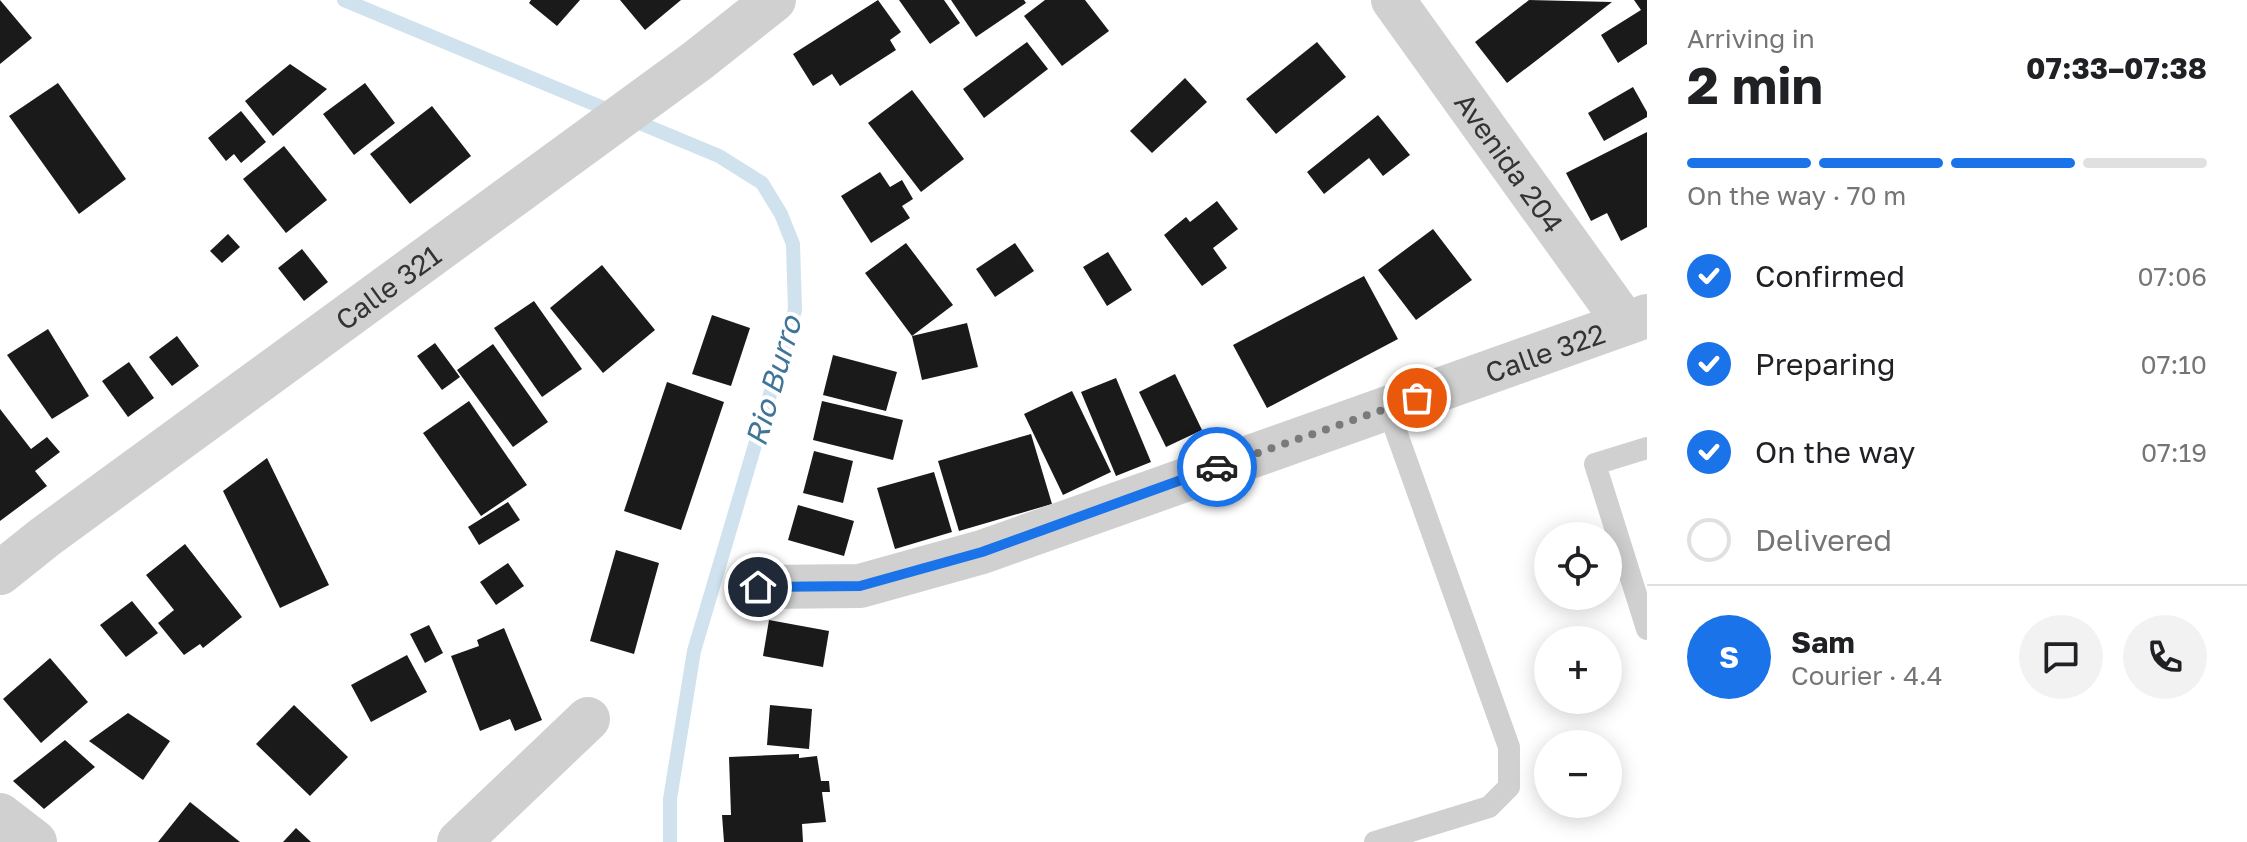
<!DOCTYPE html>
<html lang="en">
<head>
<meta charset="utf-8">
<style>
  body { margin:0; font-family:"Golos Text",sans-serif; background:#f2f2f2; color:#202124; height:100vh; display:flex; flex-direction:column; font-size:30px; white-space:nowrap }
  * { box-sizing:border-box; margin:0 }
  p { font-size:26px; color:#757577 }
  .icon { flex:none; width:44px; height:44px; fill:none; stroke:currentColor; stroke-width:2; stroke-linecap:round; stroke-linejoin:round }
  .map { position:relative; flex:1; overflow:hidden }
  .drawer { display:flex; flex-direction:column; background:#fff; width:600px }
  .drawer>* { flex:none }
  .controls { position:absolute; left:1534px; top:522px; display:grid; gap:16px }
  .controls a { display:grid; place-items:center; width:88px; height:88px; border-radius:50%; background:#fff; box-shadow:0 4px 20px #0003; font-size:40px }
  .pin { position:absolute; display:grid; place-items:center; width:68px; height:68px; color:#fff; margin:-34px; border:4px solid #fff; border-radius:50%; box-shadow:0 2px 8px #0007 }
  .courier { position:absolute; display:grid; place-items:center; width:80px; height:80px; margin:-40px; border:6px solid #1a73e8; border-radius:50%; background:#fff; color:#222; box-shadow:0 2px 10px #0007 }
  .overview em { font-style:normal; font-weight:700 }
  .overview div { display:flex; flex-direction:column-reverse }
  .overview { display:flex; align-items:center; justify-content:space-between; height:136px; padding:0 40px }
  h1 { font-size:52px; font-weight:700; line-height:60px }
  .bar { display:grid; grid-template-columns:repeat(4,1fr); gap:12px 8px; align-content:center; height:96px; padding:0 40px }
  .bar i { height:10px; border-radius:6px; background:#e0e0e0 }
  .bar .current { background:#1a73e8 }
  .bar p { grid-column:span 4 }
  .line { display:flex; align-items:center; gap:20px; padding:0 40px; border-top:2px solid #e0e0e0 }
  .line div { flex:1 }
  .round { display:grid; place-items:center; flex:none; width:84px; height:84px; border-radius:42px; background:#f2f2f2 }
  ol { padding:0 40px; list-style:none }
  li { display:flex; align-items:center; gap:24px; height:88px }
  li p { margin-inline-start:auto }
  li .icon { padding:8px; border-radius:50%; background:#1a73e8; color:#fff; stroke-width:4 }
  li:last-child { color:#757577 }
  li i { width:44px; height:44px; border:4px solid #e0e0e0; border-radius:50% }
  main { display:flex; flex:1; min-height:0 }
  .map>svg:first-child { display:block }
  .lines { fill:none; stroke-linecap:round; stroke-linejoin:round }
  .stream { stroke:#cfe2ee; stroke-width:14 }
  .building { fill:#1a1a1a }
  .lane { stroke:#d0d0d0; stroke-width:22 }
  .street { stroke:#d0d0d0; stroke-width:44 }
  .done { stroke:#7a7a7a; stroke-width:8; stroke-dasharray:0 14.4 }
  .route { stroke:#1a73e8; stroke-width:10 }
  .labels { text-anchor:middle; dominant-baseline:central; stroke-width:8; stroke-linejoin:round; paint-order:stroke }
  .street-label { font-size:28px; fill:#333; stroke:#fff }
  .water-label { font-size:30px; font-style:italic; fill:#3f7597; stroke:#fff }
</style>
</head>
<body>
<main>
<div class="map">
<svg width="1647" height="842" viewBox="0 0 1647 842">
  <rect width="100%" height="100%" fill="#fff"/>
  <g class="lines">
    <polyline class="stream" points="344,0 719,156 762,183 781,214 793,244 795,310 694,651 670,799 670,842"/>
  </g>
  <g class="building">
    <polygon points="0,0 32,38 0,64"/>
    <polygon points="531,0 580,0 557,26 529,3"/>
    <polygon points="620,0 681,0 645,30"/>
    <polygon points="878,0 901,32 890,40 896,50 840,86 832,74 813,86 793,54"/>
    <polygon points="899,0 944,0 960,23 930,44"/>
    <polygon points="951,0 1024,0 1026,3 976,37"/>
    <polygon points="1045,0 1085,0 1109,31 1062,66 1024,16"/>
    <polygon points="1529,0 1612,2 1507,83 1475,42"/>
    <polygon points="1634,0 1647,0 1647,44 1618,63 1601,35 1641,10"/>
    <polygon points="1027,42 1048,69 984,118 963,89"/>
    <polygon points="1317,42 1346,77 1276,134 1246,99"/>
    <polygon points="290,64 327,89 273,136 245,101"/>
    <polygon points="1185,78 1207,102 1152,153 1130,131"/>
    <polygon points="58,83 126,179 79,214 9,116"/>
    <polygon points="365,83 395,123 354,155 323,114"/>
    <polygon points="1633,87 1647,112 1647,117 1604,141 1588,113"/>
    <polygon points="912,90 964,159 921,192 868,123"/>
    <polygon points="432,106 471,156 410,204 370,154"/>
    <polygon points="241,111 266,142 241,163 234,154 226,161 208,138"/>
    <polygon points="1378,115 1410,155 1383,176 1369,158 1324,194 1307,172"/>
    <polygon points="1647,132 1647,227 1621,241 1607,213 1591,221 1566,173"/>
    <polygon points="284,146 327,200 286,233 243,179"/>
    <polygon points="880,172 890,187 902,180 913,199 902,206 910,218 871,243 841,196"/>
    <polygon points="1217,201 1238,229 1213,248 1227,268 1202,286 1164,235 1186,217 1190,222"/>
    <polygon points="1433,229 1472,280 1416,320 1378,270"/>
    <polygon points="228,234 240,247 222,263 210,251"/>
    <polygon points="906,243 953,305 912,336 865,273"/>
    <polygon points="1015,243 1034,271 995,297 976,269"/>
    <polygon points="302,249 328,282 304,301 278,268"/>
    <polygon points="1108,252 1132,290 1107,306 1083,267"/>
    <polygon points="602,265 655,330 603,373 550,308"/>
    <polygon points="1364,276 1398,339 1267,408 1233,345"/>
    <polygon points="534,301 582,369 542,397 494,328"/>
    <polygon points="712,315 750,328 731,386 692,374"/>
    <polygon points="967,323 978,367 922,380 912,336"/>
    <polygon points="48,329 89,396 52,419 7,355"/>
    <polygon points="177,336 199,366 172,386 149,357"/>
    <polygon points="435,343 460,377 442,390 417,356"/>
    <polygon points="493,344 548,422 513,447 457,370"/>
    <polygon points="833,355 897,372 886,411 823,395"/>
    <polygon points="129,362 154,398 128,417 102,381"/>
    <polygon points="1175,374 1202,430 1166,447 1139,392"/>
    <polygon points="1116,378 1151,462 1116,476 1081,392"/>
    <polygon points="667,382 724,402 681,530 624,511"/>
    <polygon points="1072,391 1111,472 1063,495 1024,414"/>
    <polygon points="469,401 527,485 481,516 423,433"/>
    <polygon points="822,401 903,420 893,460 813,440"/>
    <polygon points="0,409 31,449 47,437 60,452 35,471 47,486 0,521"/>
    <polygon points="1031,434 1052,504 959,531 938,461"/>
    <polygon points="814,451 853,461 843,503 803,493"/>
    <polygon points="267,458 329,585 280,608 223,491"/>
    <polygon points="934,472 952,532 895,549 877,488"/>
    <polygon points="508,502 520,520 479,545 468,527"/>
    <polygon points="798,505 854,521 844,556 788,540"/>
    <polygon points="185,544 242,617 203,648 200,644 184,655 158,623 174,610 146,575"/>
    <polygon points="616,550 659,563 634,654 590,641"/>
    <polygon points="508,563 524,586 496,605 480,582"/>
    <polygon points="132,601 158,633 126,657 100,625"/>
    <polygon points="769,620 829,631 823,667 763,656"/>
    <polygon points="429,625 443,653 425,663 410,634"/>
    <polygon points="504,628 542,720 515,731 510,719 480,731 451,656 479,646 477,640"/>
    <polygon points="407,655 427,692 371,722 351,685"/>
    <polygon points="50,658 88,702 41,743 3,699"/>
    <polygon points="294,705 348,757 310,796 256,744"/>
    <polygon points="770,705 812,709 809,749 767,745"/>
    <polygon points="128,713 170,741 143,780 89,741"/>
    <polygon points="65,740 95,767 44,809 13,781"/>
    <polygon points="799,754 799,758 817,756 821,781 829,781 830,792 822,792 826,822 802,824 803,842 724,842 722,815 731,815 729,757"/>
    <polygon points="190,802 240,842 158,842"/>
    <polygon points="296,828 311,842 283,842"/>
  </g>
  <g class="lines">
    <g class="lane">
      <polyline points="1647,448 1595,464 1647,629"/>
      <polyline points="1375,842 1489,807 1509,787 1509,747 1388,409"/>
    </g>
    <g class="street">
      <path id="s1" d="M 1393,0 L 1625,323"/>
      <path id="s2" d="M 0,573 L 45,537 L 697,61 L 774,0"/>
      <path id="s3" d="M 758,587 L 860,586 L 982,552 L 1647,316"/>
      <polyline points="0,815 35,842"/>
      <polyline points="459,842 588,719"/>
    </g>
  </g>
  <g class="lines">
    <polyline class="done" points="1217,467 1417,398"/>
    <polyline class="route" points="758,587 860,586 982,552 1217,467"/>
  </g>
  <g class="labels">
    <g class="street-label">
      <text stroke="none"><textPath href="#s1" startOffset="200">Avenida 204</textPath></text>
      <text stroke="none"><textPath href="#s2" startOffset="482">Calle 321</textPath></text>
      <text stroke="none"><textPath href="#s3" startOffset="826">Calle 322</textPath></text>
    </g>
    <g class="water-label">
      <text transform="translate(773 381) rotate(-74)">Rio Burro</text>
    </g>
  </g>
</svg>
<div class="controls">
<a><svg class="icon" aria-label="locate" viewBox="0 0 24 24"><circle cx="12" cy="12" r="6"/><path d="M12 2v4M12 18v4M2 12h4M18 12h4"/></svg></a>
<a>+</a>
<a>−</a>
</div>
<div class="pin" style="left:1417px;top:398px;background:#ea580c"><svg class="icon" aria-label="bag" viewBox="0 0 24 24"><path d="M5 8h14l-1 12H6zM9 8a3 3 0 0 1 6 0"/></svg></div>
<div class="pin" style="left:758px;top:587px;background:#1f2937"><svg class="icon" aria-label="home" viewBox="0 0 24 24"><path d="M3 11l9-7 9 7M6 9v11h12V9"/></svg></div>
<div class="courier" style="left:1217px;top:467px"><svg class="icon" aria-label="car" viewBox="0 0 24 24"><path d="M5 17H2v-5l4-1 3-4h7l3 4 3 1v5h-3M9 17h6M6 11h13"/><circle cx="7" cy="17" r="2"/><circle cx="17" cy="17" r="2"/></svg></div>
</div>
<section class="drawer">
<div class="overview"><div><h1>2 min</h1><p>Arriving in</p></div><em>07:33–07:38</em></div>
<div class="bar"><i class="current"></i><i class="current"></i><i class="current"></i><i></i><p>On the way · 70 m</p></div>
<ol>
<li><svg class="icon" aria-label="check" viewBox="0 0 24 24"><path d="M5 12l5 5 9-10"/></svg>Confirmed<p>07:06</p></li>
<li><svg class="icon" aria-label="check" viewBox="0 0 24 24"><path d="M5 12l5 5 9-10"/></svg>Preparing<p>07:10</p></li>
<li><svg class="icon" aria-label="check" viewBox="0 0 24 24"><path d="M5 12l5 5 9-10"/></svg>On the way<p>07:19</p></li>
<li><i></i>Delivered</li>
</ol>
<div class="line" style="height:144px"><b class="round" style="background:#1a73e8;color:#fff">S</b><div><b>Sam</b><p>Courier · 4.4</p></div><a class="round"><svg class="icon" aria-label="chat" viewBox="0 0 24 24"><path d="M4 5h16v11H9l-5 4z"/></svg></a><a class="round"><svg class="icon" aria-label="phone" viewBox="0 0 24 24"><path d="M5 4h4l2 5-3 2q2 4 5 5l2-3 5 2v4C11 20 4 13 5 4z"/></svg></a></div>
</section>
</main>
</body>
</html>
